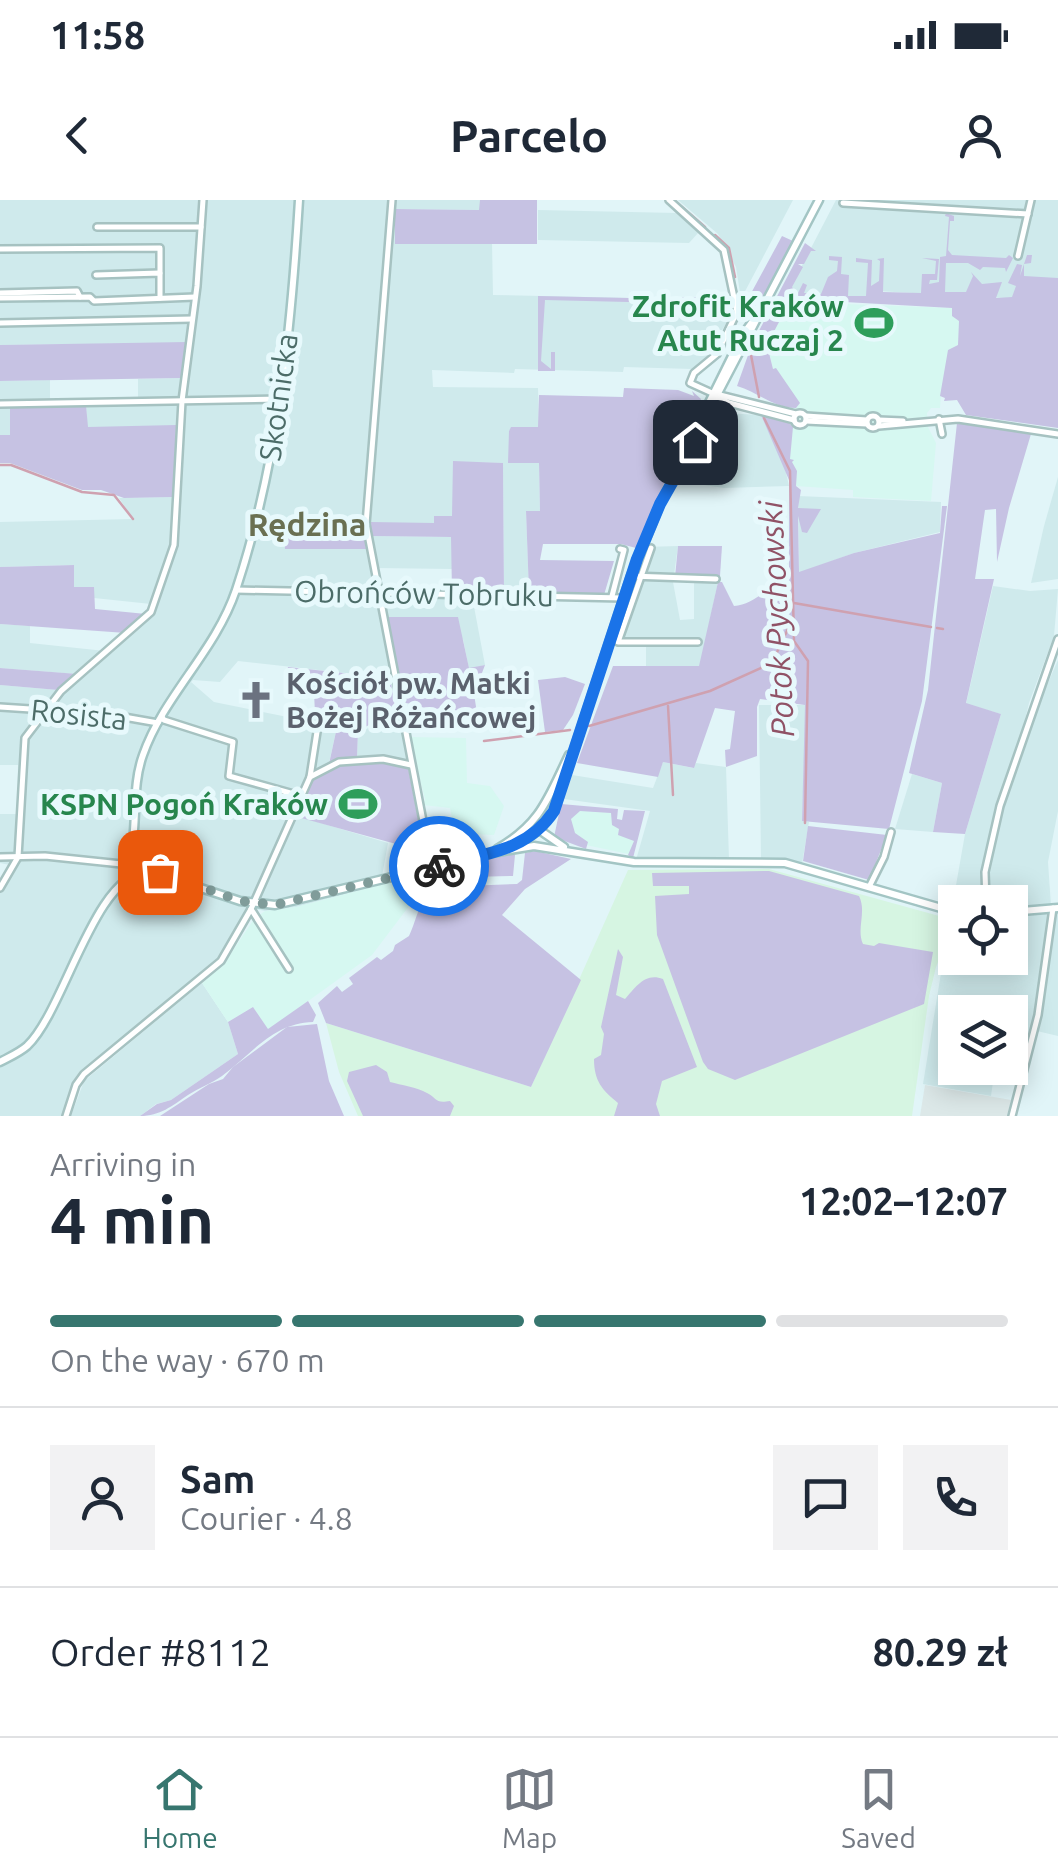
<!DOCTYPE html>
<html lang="en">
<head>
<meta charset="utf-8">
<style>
  body { margin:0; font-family:Ubuntu,sans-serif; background:#f2f2f3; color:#1f2937; height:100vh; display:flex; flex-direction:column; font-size:38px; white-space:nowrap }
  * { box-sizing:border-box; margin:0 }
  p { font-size:32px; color:#747a83 }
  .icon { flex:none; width:55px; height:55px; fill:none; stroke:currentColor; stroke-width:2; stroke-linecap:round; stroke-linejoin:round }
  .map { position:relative; height:916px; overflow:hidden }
  .side { display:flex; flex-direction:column; background:#fff; flex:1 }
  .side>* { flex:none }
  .controls { position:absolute; left:938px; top:685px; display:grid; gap:20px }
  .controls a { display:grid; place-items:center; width:90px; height:90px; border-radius:0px; background:#fff; box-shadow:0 5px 25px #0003; font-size:50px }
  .pin { position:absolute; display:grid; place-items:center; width:85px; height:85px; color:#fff; margin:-42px; border-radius:20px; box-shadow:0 5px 15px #0006 }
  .courier { position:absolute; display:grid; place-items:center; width:100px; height:100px; margin:-50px; border:8px solid #1a73e8; border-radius:50%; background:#fff; color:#222; box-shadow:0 2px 12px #0007 }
  .summary em { font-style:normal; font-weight:700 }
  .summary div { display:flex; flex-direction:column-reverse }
  .summary { display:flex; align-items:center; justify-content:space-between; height:170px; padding:0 50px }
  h1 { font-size:65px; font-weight:700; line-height:75px }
  .bar { display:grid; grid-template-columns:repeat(4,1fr); gap:15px 10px; align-content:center; height:120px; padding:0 50px }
  .bar i { height:12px; border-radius:8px; background:#e0e1e3 }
  .bar .on { background:#37766f }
  .bar p { grid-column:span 4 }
  .line { display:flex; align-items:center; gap:25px; padding:0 50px; border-top:2px solid #e0e1e3 }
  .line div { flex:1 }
  .round { display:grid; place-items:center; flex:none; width:105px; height:105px; border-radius:0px; background:#f2f2f3 }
  .status { display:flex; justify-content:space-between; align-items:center; height:70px; padding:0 50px; background:#fff; direction:ltr }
  .status svg { height:28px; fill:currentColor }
  header { display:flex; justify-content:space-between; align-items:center; height:130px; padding:0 50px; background:#fff; font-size:45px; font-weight:700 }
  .tabs { display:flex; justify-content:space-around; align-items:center; height:140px; border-top:2px solid #e0e1e3; background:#fff; font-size:28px; color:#747a83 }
  .tabs a { display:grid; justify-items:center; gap:5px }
  .tabs .on { color:#37766f }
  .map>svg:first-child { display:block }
  .residential { fill:#cfeaec }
  .commercial { fill:#d6f8f1 }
  .industrial { fill:#dce8e8 }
  .medical { fill:#d6f5e2 }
  .green { fill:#c6c2e3 }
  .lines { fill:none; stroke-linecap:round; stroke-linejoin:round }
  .stream { stroke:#cfa1b0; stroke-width:2.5 }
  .street-casing { stroke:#a6c2c1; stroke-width:10 }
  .secondary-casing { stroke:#a3c5c4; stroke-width:11 }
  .street { stroke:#fff; stroke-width:5 }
  .secondary { stroke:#fff; stroke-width:6 }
  .done { stroke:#809c9a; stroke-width:10; stroke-dasharray:0 18 }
  .route { stroke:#1a73e8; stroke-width:12 }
  .labels { text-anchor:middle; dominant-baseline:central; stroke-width:10; stroke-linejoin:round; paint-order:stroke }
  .leisure-label { font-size:30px; font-weight:bold; fill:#27864d; stroke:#e7f9fc; text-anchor:end }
  .street-label { font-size:30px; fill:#4c6c68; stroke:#e7f9fc }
  .worship-label { font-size:30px; font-weight:bold; fill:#5b616d; stroke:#e7f9fc; text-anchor:start }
  .neighbourhood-label { font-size:32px; font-weight:bold; fill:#6a7052; stroke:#e7f9fc }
  .water-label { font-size:32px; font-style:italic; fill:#905266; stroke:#e7f9fc }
</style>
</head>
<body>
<div class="status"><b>11:58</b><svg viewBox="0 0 49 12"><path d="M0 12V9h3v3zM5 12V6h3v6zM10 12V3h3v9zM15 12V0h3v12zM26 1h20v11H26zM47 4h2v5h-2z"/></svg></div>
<header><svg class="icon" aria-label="back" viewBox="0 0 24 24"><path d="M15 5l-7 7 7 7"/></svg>Parcelo<svg class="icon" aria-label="person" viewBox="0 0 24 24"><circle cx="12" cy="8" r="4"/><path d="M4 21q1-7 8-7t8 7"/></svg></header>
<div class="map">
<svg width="1058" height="916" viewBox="0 0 1058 916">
  <rect width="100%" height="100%" fill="#e1f5f8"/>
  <g class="residential">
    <polygon points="0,0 480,0 480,10 395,9 395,43 492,43 493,95 675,99 675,97 725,97 725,104 730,106 730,117 716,140 718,142 714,151 692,169 624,167 623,172 515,169 514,173 432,170 433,187 538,188 539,228 512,227 509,231 509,263 539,263 540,311 526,312 529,393 504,393 503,263 453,262 453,316 434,323 371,323 372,336 452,337 452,369 376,368 378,387 384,391 452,392 472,396 485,465 469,469 463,439 391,449 390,478 238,461 220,482 193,480 191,482 214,502 337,527 329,563 333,566 294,615 388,643 382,676 346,694 296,707 265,711 250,708 220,760 83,873 65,916 0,916 0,683 10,665 0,663 0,614 17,614 18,565 0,565 0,485 58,490 76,474 0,468 0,424 30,426 30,443 105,451 146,414 151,404 94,398 93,387 74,387 74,365 0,367 0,322 133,319 119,298 173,297 87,227 86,205 138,199 138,179 182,178 187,143 0,145"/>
    <polygon points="678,0 793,0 741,99 736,67 718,34"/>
    <polygon points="836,0 1058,0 1058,105 1004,98 877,91 875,102 785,98"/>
    <polygon points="538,10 677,13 698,33 689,43 538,40"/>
    <polygon points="50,180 50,200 10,206 10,235 0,235 0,181"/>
    <polygon points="724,213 761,215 785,268 789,286 724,288 684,282 697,248"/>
    <polygon points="1058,277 1058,379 1031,383 1044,326"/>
    <polygon points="798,296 941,302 940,332 854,353 799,373"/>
    <polygon points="678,346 673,382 680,420 694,419 694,382 718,382 700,466 646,466 646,446 613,440 645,347"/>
    <polygon points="993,386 1030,391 1058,389 1054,436 1029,503 1021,537 1024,537 1058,460 1058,611 1048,662 1051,706 1010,709 1010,702 955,702 955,709 952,708 965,634 1001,514 966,504"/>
    <polygon points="759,505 806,505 802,620 809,622 802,664 761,659"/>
    <polygon points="398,509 408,560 357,559 358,531 362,532"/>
    <polygon points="663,562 693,568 696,563 726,567 729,659 636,660 650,611 564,599 572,575 653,588"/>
    <polygon points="912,574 942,583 933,632 895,629"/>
    <polygon points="1058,710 1058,836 1037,831 1027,869 1010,866 1010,812 955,812 955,868 995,868 991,896 923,884 941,773 955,745 955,758 1010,758 1010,714"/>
    <polygon points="202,783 228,822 238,854 171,900 156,904 140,916 71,916 84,881"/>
  </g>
  <g class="commercial">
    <polygon points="792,102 953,108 970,112 941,196 940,208 931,208 927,213 928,227 936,243 931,301 853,297 853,290 796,286 780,225 785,197 773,169 767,144 783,111"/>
    <polygon points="409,537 466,538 467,583 490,586 504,606 494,635 473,634 458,647 450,608 423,605 425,599"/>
    <polygon points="575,608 612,612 614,624 637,639 633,655 572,642 565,616"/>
    <polygon points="415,676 422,689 372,755 268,830 253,807 228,822 202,783 224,764 254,719 265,711 296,707"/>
  </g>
  <polygon class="industrial" points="925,885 1011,900 1007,916 920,916"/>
  <polygon class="medical" points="769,669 950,719 945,730 950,733 936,767 929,796 912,916 358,916 339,872 326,823 531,887 628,670"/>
  <g class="green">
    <polygon points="480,0 537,0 537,44 395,44 395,9 479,10"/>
    <path d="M 946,13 L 954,16 L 954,21 L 950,21 L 948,50 L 952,55 L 1006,58 L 1009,55 L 1013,58 L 1006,72 L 1005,68 L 983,67 L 980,70 L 968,63 L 946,63 L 945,92 L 966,92 L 973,76 L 971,72 L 982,84 L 1002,82 L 996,98 L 1012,97 L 1016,86 L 1008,83 L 1017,64 L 1022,65 L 1020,76 L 1027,55 L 1032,55 L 1031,63 L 1024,64 L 1024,76 L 1058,78 L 1058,228 L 966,215 L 957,200 L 944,201 L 945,198 L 940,196 L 948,150 L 958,145 L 959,121 L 952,116 L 952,108 L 791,99 L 767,145 L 773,169 L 776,168 L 800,203 L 796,208 C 773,208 758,192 737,186 L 752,144 L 805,43 L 816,51 L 811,51 L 804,64 L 798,64 L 803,67 L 792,87 L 797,95 L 803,83 L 807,85 L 804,93 L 821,94 L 828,77 L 837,71 L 838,61 L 829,60 L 829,56 L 842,57 L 841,74 L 849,75 L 848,96 L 866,96 L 868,63 L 856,62 L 856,58 L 872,60 L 871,86 L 879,81 L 880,61 L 877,59 L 884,58 L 883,92 L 921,93 L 922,74 L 935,74 L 936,61 L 922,58 L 939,59 L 937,80 L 930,80 L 929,84 L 939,82 L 940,57 L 946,56 L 949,17 L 945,16 Z"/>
    <polygon points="782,36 793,41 761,103 745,121 738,118 743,108 741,102 749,97"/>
    <polygon points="538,96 675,99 675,97 725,97 684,98 670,103 545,100 541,161 551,169 551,152 555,152 555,171 538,171"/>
    <polygon points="187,142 182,178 0,181 0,145"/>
    <polygon points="624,188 678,190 694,196 692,191 701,199 636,348 621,344 543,344 540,360 614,361 604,395 529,393 526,311 540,311 539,263 508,263 509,231 511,227 538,227 539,195 623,197"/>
    <polygon points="86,205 88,227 176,225 173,297 124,298 101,290 82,290 10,263 0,263 0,235 10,235 10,206"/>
    <path d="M 761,215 L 787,221 L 793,227 L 790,259 L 794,260 L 792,262 L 797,271 L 796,286 L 801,290 L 798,308 L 821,309 L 807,333 L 802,332 L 798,316 L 799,372 L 854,353 L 940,333 L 942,306 L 947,306 L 922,501 L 889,629 L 802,621 L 805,505 L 760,499 L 757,507 L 757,556 L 726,567 L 725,550 L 730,549 L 735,511 L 715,508 L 694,568 L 663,562 L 658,577 L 577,563 L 613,466 L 699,466 L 718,382 L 722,382 L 734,406 C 756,404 773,384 789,369 L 789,280 Z"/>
    <polygon points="957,223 1031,234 1009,308 997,362 996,309 985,310 975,379 994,379 966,503 1001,514 965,634 933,632 942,583 909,573 928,490"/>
    <polygon points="453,261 503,263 504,393 452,392 451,337 371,336 371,322 434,323 434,316 452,316"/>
    <polygon points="283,324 363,328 366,349 285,349"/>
    <polygon points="678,346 722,346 720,376 675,377"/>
    <polygon points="74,365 74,387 94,387 95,409 146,414 126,433 0,424 0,367"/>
    <path d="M 384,417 L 458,417 L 469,468 L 485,465 L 474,494 L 477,513 L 420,511 L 418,504 L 403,503 C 401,474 390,446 384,417 Z"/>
    <polygon points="288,467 390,478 396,510 358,531 357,558 329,564 337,527 321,524 321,514 315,513 314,493 285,488 285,482 305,487 306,471 300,470 298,481 286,479"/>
    <polygon points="0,468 78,474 58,490 0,485"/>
    <polygon points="565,477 585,484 573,515 563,530 545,532 538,480"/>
    <polygon points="382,561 408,567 420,629 405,632 407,647 294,616 313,577 340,564"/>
    <polygon points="561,604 618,609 617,619 622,620 624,610 645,611 633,658 628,655 634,641 618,635 619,629 612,625 611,613 580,611 571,619 575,633 588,642 586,649 554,637"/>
    <polygon points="808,626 887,635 869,680 803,661"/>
    <path d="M 535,651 L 571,659 L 525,689 L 502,715 L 581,780 L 531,887 L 326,823 L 318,803 L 337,786 L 342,792 L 353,784 L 349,778 L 377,757 L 381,760 L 393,751 L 395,745 L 409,736 C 418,718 418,696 440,687 L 517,684 L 522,680 L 525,653 Z"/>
    <polygon points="510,654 515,655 513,676 430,678 422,689 416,678"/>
    <path d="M 769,671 L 859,696 C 867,712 856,729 863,744 L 874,746 L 879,743 L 933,752 L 924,804 L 735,880 L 708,869 L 703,862 L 657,735 L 655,696 L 689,694 L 689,686 L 653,686 L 652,673 Z"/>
    <path d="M 618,749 L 623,757 L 616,795 L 625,799 C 636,787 645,772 663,779 L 697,867 L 662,881 L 656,904 L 660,916 L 614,916 L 618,903 C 602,890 594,881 594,859 L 601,855 L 604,834 L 601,827 Z"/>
    <path d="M 308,801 L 316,815 L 313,822 C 273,823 252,854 222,876 C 212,883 199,888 188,895 C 172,906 160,916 140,916 L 157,904 L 171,900 L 238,854 L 228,822 L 253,807 L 268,829 Z"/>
    <polygon points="317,824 329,881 344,916 160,916 209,884 223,879 233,867 287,827"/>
    <path d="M 376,865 L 387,872 L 390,882 C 401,885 417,887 427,893 C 437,898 435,904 450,901 L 454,906 L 450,916 L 363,916 L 347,881 L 349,872 Z"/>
  </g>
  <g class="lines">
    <g class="stream">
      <polyline points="674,0 705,27"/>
      <polyline points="715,35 729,48 735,77"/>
      <polyline points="751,155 759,197"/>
      <polyline points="764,218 790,271 794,441 808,461 805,623"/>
      <polyline points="0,265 11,265 82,292 114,295 133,319"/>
      <polyline points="794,403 931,427"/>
      <polyline points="937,428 943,429"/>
      <polyline points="668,506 673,595"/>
      <polyline points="589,526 710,491 772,463 793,418"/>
      <polyline points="484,541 570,530"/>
    </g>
    <g class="street-casing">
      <g id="street">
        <polyline points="392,0 366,324 432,668"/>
        <polyline points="669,0 724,50 737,112 717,154 694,173 690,183 712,193 796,214"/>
        <polyline points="843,3 1028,14"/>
        <polyline points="97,27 201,27"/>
        <polyline points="0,49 160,48 160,73"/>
        <polyline points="1018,56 1031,0"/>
        <polyline points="96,75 160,73 160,98"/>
        <polyline points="0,93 77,91 80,97"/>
        <polyline points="0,98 90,97 94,101 195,97"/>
        <polyline points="0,123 192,119"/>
        <polyline points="714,195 729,203 794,220"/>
        <polyline points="0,204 282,199"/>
        <circle cx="800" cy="219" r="6"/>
        <circle cx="873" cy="222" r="6"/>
        <polyline points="806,216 867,220"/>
        <polyline points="939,219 942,234"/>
        <polyline points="879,220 903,221"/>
        <polyline points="806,221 867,224"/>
        <polyline points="879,226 958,219 1058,234"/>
        <polyline points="651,348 618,442 698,442"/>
        <polyline points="631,376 716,379"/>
        <polyline points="236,390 623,398"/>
        <polyline points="612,396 624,350 620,349"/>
        <polyline points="0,507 107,514 158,523"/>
        <polyline points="162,517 164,520 233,542 229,576 301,596"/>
        <polyline points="310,577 319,519"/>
        <polyline points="0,657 45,656 131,665"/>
        <polyline points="869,687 884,657 891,632"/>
        <polyline points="0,688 18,657 25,538 61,491 151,412 174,345 182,201 197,86 203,0"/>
        <polyline points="986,702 985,672 1000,606 1058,439"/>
        <polyline points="251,709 289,769"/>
        <polyline points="66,916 76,885 84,874 221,761 251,709 310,577 339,562 383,559 411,565"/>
        <polyline points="1012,916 1038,815 1053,708"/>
      </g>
    </g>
    <g class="secondary-casing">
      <g id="secondary">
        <polyline points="675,271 742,136 755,118"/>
        <polyline points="538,629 564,647"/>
        <polyline points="515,647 539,630 554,611 631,376 660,304 819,0"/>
        <path d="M 497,649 C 541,624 548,598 569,555"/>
        <polyline points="131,665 240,701 275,705 492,653 534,646 634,662 785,663 955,712"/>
        <path d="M 132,675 C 130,661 133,645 134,630 C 136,605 134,580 143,555 C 164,495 215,452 236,390 C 278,263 291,132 299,0"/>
        <polyline points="1010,712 1058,708"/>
        <path d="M 0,862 C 9,857 19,853 27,846 C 65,810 93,677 147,671"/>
      </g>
    </g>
    <use href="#street" class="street"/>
    <use href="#secondary" class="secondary"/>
  </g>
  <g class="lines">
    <polyline class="done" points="160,672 240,701 275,705 439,666"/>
    <path class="route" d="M 439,666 C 483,654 527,652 554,611 L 637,359 L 660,304 L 695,242"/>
  </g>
  <defs>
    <g id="stadium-bare" transform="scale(3)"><path d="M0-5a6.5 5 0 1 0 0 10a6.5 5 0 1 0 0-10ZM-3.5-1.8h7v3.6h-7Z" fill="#2e9e5b" stroke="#e7f9fc" stroke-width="2.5" paint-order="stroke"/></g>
    <g id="church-bare" transform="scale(3)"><path d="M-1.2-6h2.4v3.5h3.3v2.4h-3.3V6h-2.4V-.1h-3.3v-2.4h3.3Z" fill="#6b7280" stroke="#e7f9fc" stroke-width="2.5" paint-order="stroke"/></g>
  </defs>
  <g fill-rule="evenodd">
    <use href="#stadium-bare" x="874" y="123"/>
    <use href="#church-bare" x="256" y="500"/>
    <use href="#stadium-bare" x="358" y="604"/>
  </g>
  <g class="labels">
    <g class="leisure-label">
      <text x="844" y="106">Zdrofit Kraków<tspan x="844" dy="34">Atut Ruczaj 2</tspan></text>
      <text x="328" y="604">KSPN Pogoń Kraków</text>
    </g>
    <g class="street-label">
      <text transform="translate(278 197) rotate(-82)">Skotnicka</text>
      <text transform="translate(424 393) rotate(1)">Obrońców Tobruku</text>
      <text transform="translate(79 514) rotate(6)">Rosista</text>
    </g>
    <g class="worship-label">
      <text x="286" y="483">Kościół pw. Matki<tspan x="286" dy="34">Bożej Różańcowej</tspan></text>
    </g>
    <g class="neighbourhood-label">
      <text x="307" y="324">Rędzina</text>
    </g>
    <g class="water-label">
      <text transform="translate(776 419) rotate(-93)">Potok Pychowski</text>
    </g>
  </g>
</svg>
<div class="controls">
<a><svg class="icon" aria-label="locate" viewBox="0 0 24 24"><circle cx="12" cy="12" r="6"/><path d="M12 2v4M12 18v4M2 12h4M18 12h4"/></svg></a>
<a><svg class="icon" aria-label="layers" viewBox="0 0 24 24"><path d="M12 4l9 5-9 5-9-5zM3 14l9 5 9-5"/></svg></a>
</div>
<div class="pin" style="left:160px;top:672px;background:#ea580c"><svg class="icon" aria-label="bag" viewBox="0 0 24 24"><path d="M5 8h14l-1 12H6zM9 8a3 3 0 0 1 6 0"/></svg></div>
<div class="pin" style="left:695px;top:242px;background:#1f2937"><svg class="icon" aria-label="home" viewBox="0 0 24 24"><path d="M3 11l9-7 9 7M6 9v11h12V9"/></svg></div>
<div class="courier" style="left:439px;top:666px"><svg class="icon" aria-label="bike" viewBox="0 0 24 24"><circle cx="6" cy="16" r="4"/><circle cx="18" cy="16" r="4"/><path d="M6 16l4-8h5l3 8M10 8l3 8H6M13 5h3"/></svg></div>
</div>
<section class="side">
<div class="summary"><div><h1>4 min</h1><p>Arriving in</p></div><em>12:02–12:07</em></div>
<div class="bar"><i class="on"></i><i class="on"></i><i class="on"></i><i></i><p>On the way · 670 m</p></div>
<div class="line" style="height:180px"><a class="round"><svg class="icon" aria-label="person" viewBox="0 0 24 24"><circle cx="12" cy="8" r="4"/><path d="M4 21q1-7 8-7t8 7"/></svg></a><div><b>Sam</b><p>Courier · 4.8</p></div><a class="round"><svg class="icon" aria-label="chat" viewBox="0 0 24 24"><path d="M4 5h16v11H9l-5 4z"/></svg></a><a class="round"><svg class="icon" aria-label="phone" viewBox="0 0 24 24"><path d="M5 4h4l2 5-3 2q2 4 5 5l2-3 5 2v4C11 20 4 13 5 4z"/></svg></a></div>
<div class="line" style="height:130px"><div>Order #8112</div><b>80.29 zł</b></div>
</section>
<nav class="tabs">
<a class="on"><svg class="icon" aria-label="home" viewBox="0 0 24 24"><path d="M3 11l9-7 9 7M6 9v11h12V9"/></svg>Home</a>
<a><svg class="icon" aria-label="map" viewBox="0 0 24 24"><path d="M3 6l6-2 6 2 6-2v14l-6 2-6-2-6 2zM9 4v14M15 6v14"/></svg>Map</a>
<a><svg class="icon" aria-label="saved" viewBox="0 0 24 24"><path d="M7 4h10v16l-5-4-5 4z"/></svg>Saved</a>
</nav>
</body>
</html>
